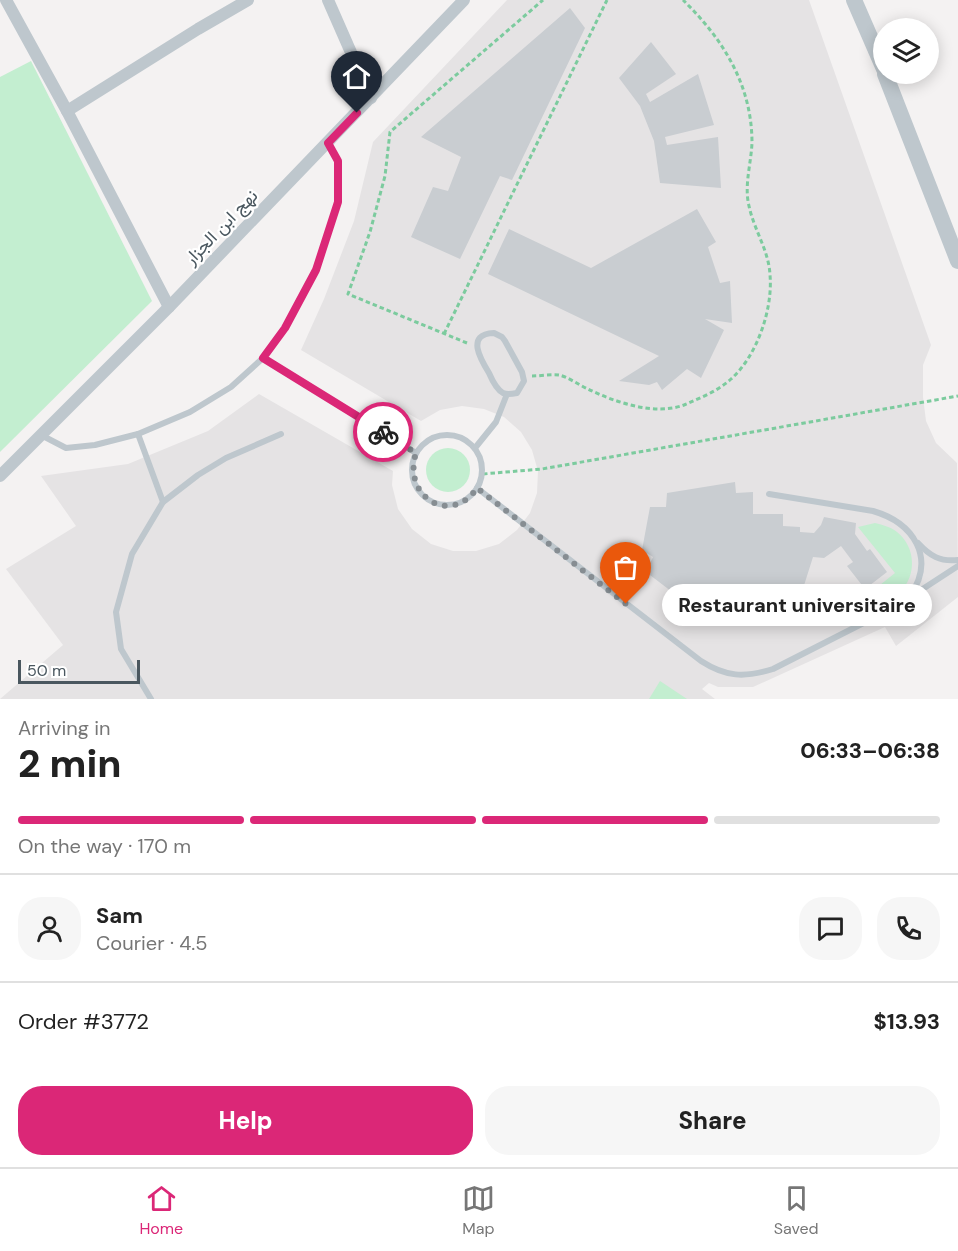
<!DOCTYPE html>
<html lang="en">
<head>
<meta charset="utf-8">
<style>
  body { margin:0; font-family:"DM Sans",Vazirmatn,sans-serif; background:#f6f6f6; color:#222; height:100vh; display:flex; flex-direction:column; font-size:22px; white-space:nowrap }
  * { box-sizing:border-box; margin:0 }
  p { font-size:20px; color:#767676 }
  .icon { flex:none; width:33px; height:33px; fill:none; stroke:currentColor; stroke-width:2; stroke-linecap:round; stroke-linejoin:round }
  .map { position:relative; height:699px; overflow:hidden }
  .panel { display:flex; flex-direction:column; background:#fff; flex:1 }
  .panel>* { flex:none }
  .tools { position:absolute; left:873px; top:18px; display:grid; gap:12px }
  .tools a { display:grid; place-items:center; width:66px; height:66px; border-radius:50%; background:#fff; box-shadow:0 3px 15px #0003; font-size:30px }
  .scale { position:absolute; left:18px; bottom:15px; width:122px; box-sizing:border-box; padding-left:6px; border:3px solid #4a575f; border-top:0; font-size:16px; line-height:21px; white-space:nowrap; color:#4a575f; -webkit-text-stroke:4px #fff; paint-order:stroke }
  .pin { position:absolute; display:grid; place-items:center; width:51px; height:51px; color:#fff; margin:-62px -26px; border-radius:50% 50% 50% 0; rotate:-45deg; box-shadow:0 0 6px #0007 }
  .pin .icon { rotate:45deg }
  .courier { position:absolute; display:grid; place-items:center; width:60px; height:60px; margin:-30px; border:4px solid #db2777; border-radius:50%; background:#fff; color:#222; box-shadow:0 2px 8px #0007 }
  .bubble { position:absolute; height:42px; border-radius:21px; background:#fff; box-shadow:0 3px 15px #0003; font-size:20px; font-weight:800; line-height:42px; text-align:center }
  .headline em { font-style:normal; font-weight:800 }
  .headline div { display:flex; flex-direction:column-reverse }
  .headline { display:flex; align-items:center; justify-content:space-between; height:102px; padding:0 18px }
  h1 { font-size:39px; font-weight:800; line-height:45px }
  .bar { display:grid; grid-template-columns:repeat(4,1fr); gap:9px 6px; align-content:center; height:72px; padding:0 18px }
  .bar i { height:8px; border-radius:4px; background:#e0e0e0 }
  .bar .on { background:#db2777 }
  .bar p { grid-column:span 4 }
  .line { display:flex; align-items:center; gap:15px; padding:0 18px; border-top:2px solid #e0e0e0 }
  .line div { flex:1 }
  .round { display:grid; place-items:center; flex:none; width:63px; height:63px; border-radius:24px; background:#f6f6f6 }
  .action { display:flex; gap:12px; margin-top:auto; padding:12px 18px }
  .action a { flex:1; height:69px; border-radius:24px; background:#db2777; color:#fff; font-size:24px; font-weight:800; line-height:69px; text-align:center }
  .action a+a { background:#f6f6f6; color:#222 }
  .tab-bar { display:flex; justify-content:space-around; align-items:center; height:84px; border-top:2px solid #e0e0e0; background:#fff; font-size:16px; color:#767676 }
  .tab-bar a { display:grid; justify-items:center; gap:3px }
  .tab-bar .on { color:#db2777 }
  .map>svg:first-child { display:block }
  .education { fill:#e5e3e4 }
  .green { fill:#c3eed0 }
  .building { fill:#c9cdd1 }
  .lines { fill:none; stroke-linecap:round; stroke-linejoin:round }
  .path { stroke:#7ccb9e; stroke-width:3; stroke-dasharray:4.5 3; stroke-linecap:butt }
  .service { stroke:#bec7cd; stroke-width:6 }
  .minor { stroke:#bec7cd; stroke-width:12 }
  .tertiary { stroke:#bec7cd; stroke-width:16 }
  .done { stroke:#868d92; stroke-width:6; stroke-dasharray:0 10.8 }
  .route { stroke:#db2777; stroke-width:8 }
  .labels { text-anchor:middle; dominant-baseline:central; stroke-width:4.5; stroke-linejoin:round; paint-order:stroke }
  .street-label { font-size:18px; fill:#4a575f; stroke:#fff }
</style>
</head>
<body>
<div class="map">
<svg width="958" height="699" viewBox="0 0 958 699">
  <rect width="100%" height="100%" fill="#f4f2f2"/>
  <polygon class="education" points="507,0 809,0 931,345 923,365 923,397 926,421 936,443 957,463 958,597 896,646 885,627 753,687 718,687 709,683 702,689 715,699 0,699 63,645 6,569 76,526 41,476 128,464 208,431 259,394 393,471 392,485 398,509 412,529 431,544 453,551 476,551 499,544 517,530 530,513 537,493 538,471 532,450 521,432 504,417 484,409 462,406 440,410 421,421 301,350 324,299 354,221 373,142"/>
  <g class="green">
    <polygon points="31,61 152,301 0,452 0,77"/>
    <circle cx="448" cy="470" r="22"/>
    <path d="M 875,523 C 883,525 891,527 897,532 C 916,547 917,576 900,592 C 894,598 887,601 880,605 L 870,593 L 895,573 L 858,527 Z"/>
    <polygon points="660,681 687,699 649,699"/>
  </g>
  <g class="building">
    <polygon points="570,8 585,28 512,180 500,176 460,259 411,237 433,187 448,191 461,157 421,137"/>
    <polygon points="651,42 676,74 646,94 650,102 698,74 714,125 665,137 667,145 718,137 721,188 660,183 654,141 640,106 619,78"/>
    <polygon points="697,209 716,242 708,247 720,283 730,281 732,323 705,319 724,330 701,378 687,369 662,390 657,382 649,385 619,381 659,356 488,274 509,229 591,268"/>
    <polygon points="735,482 736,493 753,492 753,514 783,514 783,526 800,527 800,532 814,533 821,525 824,517 856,523 855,534 867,551 870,549 887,572 865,589 847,566 853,562 841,546 824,558 813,557 800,598 789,620 733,594 721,614 707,605 701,614 646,572 653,557 642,550 650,507 666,507 667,493"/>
  </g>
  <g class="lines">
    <g class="path">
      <polyline points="444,334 607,0"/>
      <polyline points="467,343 348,294 370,232 385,176 390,132 543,0"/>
      <path d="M 532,376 C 540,376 551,374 559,375 C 568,377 579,385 588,389 C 614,402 655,416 684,405 C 700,398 718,391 731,379 C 757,356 773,309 770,275 C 769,251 754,230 749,206 C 744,186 751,164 752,143 C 752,85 723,39 683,0"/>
      <polyline points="483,474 542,469 958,396"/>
    </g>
    <g class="service">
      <path d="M 494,333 L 502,337 L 505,341 L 522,372 L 524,381 L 517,393 C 512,394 507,395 503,393 C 496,389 492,380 489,373 C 481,360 465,334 494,333 Z"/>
      <polyline points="263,358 416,453"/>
      <polyline points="138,434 163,502 132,554 116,612 121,649 151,699"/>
      <circle cx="447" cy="470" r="35"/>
      <polyline points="41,435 66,448 95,445 138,434 190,412 231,387 263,358 285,328 316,270 338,202 338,161 328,143"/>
      <polyline points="475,448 496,422 507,394"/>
      <path d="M 477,488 L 701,661 C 726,677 744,678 773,669 L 895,607 L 958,566"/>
      <path d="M 769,494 L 873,511 C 914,523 936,558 910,596"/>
      <polyline points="163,502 198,475 226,458 281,434"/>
      <path d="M 918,543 C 930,556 940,562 958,560"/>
    </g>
    <g class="minor">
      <polyline points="6,0 67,111 169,307"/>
      <polyline points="328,0 371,98"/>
      <polyline points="67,111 198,29 248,0"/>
      <polyline points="0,476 169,307 464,0"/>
    </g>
    <g class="tertiary">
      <polyline points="854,0 884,69"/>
      <polyline points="885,74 958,261"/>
    </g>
  </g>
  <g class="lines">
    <path class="done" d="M 383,432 L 416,453 C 402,498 452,526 477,488 L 626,604"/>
    <polyline class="route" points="357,113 328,143 338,161 338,202 316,270 285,328 263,358 383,432"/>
  </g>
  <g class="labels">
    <g class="street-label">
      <text transform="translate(221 227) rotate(-46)">نهج ابن الجزار</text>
    </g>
  </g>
</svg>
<div class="tools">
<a><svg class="icon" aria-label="layers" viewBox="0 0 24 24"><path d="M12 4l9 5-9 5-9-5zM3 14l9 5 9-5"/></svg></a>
</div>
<div class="scale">50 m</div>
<div class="pin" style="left:626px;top:604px;background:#ea580c"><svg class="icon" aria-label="bag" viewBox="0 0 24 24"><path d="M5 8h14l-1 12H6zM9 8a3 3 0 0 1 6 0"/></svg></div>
<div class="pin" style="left:357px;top:113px;background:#1f2937"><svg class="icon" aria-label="home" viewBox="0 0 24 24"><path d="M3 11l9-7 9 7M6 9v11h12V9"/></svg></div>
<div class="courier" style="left:383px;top:432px"><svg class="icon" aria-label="bike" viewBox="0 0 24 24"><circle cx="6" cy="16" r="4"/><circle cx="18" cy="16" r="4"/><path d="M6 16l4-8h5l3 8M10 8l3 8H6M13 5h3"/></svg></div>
<div class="bubble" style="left:662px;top:584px;width:270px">Restaurant universitaire</div>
</div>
<section class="panel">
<div class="headline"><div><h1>2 min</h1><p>Arriving in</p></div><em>06:33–06:38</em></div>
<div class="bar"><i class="on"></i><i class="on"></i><i class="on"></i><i></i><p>On the way · 170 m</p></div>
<div class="line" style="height:108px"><a class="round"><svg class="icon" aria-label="person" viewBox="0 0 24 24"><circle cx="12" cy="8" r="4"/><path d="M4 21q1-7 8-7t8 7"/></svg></a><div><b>Sam</b><p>Courier · 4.5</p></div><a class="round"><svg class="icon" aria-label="chat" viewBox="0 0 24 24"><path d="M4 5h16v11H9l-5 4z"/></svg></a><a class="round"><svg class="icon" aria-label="phone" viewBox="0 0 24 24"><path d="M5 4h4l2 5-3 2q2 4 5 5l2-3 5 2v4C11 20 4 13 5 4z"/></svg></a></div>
<div class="line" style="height:78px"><div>Order #3772</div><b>$13.93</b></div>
<div class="action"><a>Help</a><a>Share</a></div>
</section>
<nav class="tab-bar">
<a class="on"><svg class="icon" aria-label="home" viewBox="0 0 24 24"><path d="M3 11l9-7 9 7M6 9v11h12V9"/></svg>Home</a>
<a><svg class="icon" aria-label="map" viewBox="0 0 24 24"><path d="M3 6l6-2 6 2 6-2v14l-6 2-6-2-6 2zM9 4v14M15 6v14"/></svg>Map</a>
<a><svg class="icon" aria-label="saved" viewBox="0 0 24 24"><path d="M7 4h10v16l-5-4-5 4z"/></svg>Saved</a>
</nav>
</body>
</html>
